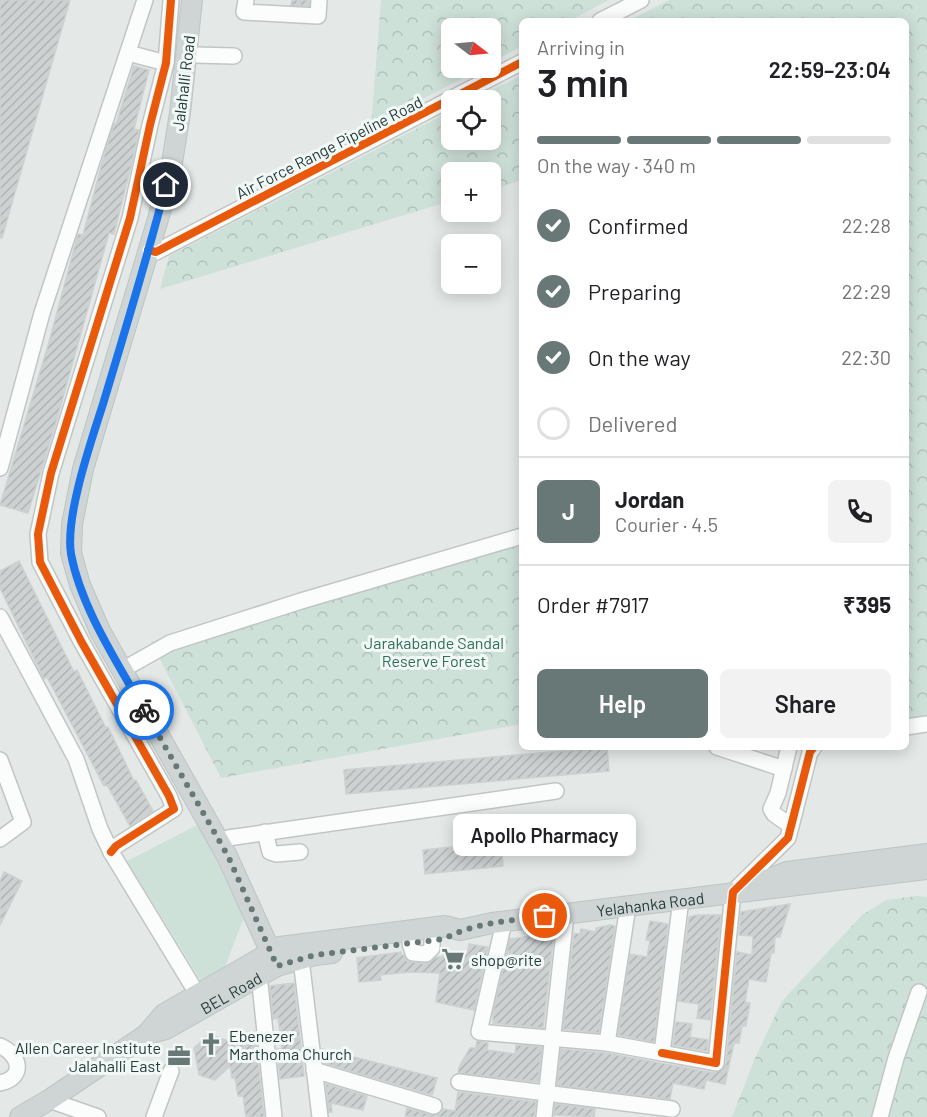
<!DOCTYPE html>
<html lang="en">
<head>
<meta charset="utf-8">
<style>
  body { margin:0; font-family:Barlow,sans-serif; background:#f2f2f2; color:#202124; height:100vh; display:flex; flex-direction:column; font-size:22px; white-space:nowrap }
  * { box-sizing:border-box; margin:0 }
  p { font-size:20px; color:#757577 }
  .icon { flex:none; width:33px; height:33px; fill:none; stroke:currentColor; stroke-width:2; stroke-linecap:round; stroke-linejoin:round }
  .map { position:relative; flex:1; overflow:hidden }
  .drawer { position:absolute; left:519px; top:18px; width:390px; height:732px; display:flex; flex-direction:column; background:#fff; border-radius:9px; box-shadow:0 3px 15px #0003 }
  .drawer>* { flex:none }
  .needle { width:39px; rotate:106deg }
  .buttons { position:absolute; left:441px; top:18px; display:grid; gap:12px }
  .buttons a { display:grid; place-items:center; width:60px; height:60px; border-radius:9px; background:#fff; box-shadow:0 3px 15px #0003; font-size:30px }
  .pin { position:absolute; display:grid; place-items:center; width:51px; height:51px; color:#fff; margin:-26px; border:3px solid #fff; border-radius:50%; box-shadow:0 2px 6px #0007 }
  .courier { position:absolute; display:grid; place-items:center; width:60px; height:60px; margin:-30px; border:4px solid #1a73e8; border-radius:50%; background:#fff; color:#222; box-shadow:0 2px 8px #0007 }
  .bubble { position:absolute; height:42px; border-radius:9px; background:#fff; box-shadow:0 3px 15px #0003; font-size:20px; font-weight:600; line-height:42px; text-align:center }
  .headline em { font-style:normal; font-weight:600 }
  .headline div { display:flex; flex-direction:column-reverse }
  .headline { display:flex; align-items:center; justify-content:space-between; height:102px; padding:0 18px }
  h1 { font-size:39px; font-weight:600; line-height:45px }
  .bar { display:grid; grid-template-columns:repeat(4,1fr); gap:9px 6px; align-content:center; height:72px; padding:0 18px }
  .bar i { height:8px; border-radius:4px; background:#e0e0e0 }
  .bar .current { background:#677877 }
  .bar p { grid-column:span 4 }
  .line { display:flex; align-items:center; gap:15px; padding:0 18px; border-top:2px solid #e0e0e0 }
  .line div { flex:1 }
  .round { display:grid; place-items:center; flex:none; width:63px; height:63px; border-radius:9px; background:#f2f2f2 }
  ol { padding:0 18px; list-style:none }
  li { display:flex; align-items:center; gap:18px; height:66px }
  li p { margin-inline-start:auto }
  li .icon { padding:6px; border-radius:50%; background:#677877; color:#fff; stroke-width:4 }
  li:last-child { color:#757577 }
  li i { width:33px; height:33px; border:3px solid #e0e0e0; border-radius:50% }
  .button { display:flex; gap:12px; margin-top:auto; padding:12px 18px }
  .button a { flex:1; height:69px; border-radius:9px; background:#677877; color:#fff; font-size:24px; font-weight:600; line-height:69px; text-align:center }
  .button a+a { background:#f2f2f2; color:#202124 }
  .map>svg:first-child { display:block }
  .grass { fill:#cee1d9 }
  .forest { fill:url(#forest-crowns) }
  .building { fill:url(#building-hatch); stroke:#ccd2d1; stroke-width:1.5 }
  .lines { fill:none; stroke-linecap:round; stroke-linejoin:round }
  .minor-casing { stroke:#c1c6c5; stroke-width:18 }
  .major-casing { stroke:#bdc5c4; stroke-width:22 }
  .minor { stroke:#fbfcfc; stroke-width:15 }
  .major { stroke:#ced5d4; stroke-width:20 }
  .cycleway-casing { stroke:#f2f8f6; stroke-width:11 }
  .cycleway { stroke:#e8590c; stroke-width:8 }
  .done { stroke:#677877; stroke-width:6; stroke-dasharray:0 10.8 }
  .route { stroke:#1a73e8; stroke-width:8 }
  .labels { text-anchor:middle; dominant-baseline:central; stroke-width:6; stroke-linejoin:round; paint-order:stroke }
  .street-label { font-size:16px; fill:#233b3a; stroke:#f2f8f6 }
  .park-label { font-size:16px; fill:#306f59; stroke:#f2f8f6 }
  .poi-label { font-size:16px; fill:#233b3a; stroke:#f2f8f6; text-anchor:start }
</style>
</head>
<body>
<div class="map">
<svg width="927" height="1117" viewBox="0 0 927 1117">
  <defs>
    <pattern id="forest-crowns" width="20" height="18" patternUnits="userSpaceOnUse" patternTransform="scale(1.5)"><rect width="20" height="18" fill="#cee1d9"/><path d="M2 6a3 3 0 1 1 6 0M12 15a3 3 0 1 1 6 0" fill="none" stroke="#b1c2bb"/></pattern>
    <pattern id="building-hatch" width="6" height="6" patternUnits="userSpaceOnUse" patternTransform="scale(1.5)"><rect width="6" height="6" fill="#cdd1d1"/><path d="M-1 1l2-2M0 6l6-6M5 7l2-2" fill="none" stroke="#b0b4b4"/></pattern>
  </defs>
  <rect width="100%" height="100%" fill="#e4e9e8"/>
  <polygon class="grass" points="205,821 249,904 220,980 206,989 127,861"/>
  <g class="forest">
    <polygon points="381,0 609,0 569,21 522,21 522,46 491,63 490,28 452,28 452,68 482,68 371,126"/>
    <polygon points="669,0 927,0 927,715 906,718 906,21 628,21"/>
    <polygon points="522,75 522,180 491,190 490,172 452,172 451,201 160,289 169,256 451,111 452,140 490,140 490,100 472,100"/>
    <polygon points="522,534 522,724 221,778 151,642"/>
    <polygon points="916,896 927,897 927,1117 732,1117 755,1058 782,1001 862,915 886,900"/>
  </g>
  <g class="building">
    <polygon points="0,0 70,0 2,238 0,238"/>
    <polygon points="292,0 309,0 309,6 291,5"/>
    <polygon points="134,66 149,70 134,129 139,130 132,162 114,234 109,233 57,419 28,513 0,505 49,342 78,234 83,235 102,163 114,124 116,124"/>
    <polygon points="19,561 74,672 77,670 106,728 108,727 134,781 136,780 153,811 130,826 107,785 104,786 47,677 44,679 0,588 0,571"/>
    <polygon points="607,747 609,771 346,794 344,770"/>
    <polygon points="501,842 503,866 425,874 423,850"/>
    <polygon points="4,872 22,881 0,925 0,881"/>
    <polygon points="790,904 780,937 775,937 774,953 771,953 766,982 749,979 745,1002 750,1003 746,1026 742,1026 739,1043 734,1043 725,1084 706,1080 704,1089 673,1083 670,1099 557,1085 561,1049 606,1053 714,1073 723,1069 726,1064 737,952 752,955 753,936 739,935 741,912"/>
    <polygon points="696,915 721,915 710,1020 697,1018 699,1004 678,1001 689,917"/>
    <polygon points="650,921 668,924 654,1042 618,1035 630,954 647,957 650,941 646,940"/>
    <polygon points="610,925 615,926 599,1033 563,1029 574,933 580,934 581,929 596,932 596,928"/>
    <polygon points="554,933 543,1028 493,1023 493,1013 510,939"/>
    <polygon points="469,944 488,947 474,1010 436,1002 440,973 410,972 380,975 381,980 359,982 357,958 401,952 401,955 404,955 407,961 426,964 437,957 443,957 444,951 467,954"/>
    <polygon points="294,983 304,1076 280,1079 277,1049 282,1049 278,1018 273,1019 270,986"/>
    <polygon points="676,1022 692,1024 690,1037 708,1040 707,1051 673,1045"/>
    <polygon points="255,1031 264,1117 246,1117 243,1096 238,1096 235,1078 232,1078 230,1066 215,1080 199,1075 194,1048 209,1034 231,1042 230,1035"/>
    <polygon points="477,1041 488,1043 487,1050 515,1054 516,1045 542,1047 538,1082 458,1073 459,1067 470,1048 476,1048"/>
    <polygon points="322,1049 437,1078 432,1095 323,1063"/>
    <polygon points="326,1084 367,1096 363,1110 331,1103 332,1112 329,1112"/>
    <polygon points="458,1092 536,1102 534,1117 405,1117 407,1108 432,1115 440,1113 443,1109 455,1111"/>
    <polygon points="555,1104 595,1109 594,1117 554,1115"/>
  </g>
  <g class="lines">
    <g class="minor-casing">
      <g id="minor">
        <polyline points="246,0 244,12 318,16 319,0"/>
        <polyline points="600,21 641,0"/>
        <polyline points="128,53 166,63"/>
        <polyline points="195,55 234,56"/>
        <polyline points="148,250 156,252 522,62"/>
        <polyline points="0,468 42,313 145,0"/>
        <polyline points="0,617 76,759 100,829 111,852 198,995"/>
        <polyline points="131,665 170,643 301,601 522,536"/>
        <polyline points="906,727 927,724"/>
        <polyline points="717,747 784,769"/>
        <polyline points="789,747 778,793 771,809 774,814 791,826"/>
        <polyline points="0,760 23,822 0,839"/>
        <polyline points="265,832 270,852 276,854 300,852"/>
        <polyline points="228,838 556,791"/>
        <polyline points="111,852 116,846 174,809 169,796 81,641 40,562 38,534 51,473 130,218 150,125 166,63 171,0"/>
        <polyline points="504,922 479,1032 607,1043 628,906"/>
        <polyline points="410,943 413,953 426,954 432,948 432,940"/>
        <polyline points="301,959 320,1117"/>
        <polyline points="259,975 274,1117"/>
        <polyline points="607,1043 662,1053 681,899"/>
        <path d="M 0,1046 C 21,1055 25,1078 0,1083"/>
        <polyline points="662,1053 716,1063 733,892 788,838 810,752 814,747"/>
        <polyline points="314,1070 434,1106"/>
        <polyline points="459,1082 672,1109"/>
        <polyline points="49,1100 98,1117"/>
        <polyline points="154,1117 171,1071"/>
        <polyline points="544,1117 566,914"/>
        <polyline points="880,1117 896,1058 919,992"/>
      </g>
    </g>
    <g class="major-casing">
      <g id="major">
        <polyline points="192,0 180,113 171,169 158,219 83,469 72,524 71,553 80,585 100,631 227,856 277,966"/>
        <polyline points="758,883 787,872 927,854"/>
        <path id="s1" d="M 147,1034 L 166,1029 L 277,966 L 315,955 L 332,953"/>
        <path id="s2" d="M 20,1117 L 49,1100 L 146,1035 L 164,1014 L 280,947 L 445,926 L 460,930 L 492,923 L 927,869"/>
      </g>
    </g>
    <use href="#minor" class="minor"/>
    <use href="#major" class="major"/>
    <g class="cycleway-casing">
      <g id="cycleway">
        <polyline points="148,250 156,252 522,62"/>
        <polyline points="111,852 116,846 174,809 169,796 81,641 40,562 38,534 51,473 130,218 150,125 166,63 171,0"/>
        <polyline points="662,1053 716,1063 733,892 788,838 810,752 814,747"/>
      </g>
    </g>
    <use href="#cycleway" class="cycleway"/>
  </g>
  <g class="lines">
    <path class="done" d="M 144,710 L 228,856 L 277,966 L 315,955 L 444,939 C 475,922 511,921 545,916"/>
    <path class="route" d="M 144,710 C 118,663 81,608 71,554 C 65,516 91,442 103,404 C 125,331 147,259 166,185"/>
  </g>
  <defs>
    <g id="supermarket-bare" transform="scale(1.8)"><path d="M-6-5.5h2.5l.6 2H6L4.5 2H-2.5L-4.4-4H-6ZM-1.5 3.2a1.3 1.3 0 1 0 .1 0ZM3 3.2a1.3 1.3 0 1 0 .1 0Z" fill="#677877" stroke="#f2f8f6" stroke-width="2.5" paint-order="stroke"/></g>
    <g id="church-bare" transform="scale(1.8)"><path d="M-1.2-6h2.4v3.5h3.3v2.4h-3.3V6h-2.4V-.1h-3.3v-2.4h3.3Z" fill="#677877" stroke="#f2f8f6" stroke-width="2.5" paint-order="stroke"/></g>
    <g id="office-bare" transform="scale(1.8)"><path d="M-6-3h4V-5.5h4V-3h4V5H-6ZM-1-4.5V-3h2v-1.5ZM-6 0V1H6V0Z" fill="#677877" stroke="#f2f8f6" stroke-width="2.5" paint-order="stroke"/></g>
  </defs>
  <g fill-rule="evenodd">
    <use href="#supermarket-bare" x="453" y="959"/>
    <use href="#church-bare" x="211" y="1044"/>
    <use href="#office-bare" x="179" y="1056"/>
  </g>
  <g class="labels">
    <g class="street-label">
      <text transform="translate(183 83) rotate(-83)">Jalahalli Road</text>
      <text transform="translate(329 147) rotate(-27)">Air Force Range Pipeline Road</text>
      <text stroke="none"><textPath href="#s2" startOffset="686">Yelahanka Road</textPath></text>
      <text stroke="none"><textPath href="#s1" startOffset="94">BEL Road</textPath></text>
    </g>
    <g class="park-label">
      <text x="434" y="642">Jarakabande Sandal<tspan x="434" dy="18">Reserve Forest</tspan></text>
    </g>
    <g class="poi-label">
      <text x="471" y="959">shop@rite</text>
      <text x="229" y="1035">Ebenezer<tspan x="229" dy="18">Marthoma Church</tspan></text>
      <text x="161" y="1047" text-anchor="end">Allen Career Institute<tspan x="161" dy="18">Jalahalli East</tspan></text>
    </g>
  </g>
</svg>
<div class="buttons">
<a><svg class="needle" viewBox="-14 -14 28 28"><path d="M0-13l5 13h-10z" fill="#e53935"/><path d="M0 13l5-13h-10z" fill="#757577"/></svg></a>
<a><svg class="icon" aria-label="locate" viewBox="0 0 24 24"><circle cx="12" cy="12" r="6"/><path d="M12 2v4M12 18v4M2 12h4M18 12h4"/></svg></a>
<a>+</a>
<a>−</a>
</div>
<div class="pin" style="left:545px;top:916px;background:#ea580c"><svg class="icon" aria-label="bag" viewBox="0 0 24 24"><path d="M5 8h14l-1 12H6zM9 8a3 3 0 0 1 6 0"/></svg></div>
<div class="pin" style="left:166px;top:185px;background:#1f2937"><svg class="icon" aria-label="home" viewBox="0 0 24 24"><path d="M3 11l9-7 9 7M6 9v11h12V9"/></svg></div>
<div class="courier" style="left:144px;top:710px"><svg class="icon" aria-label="bike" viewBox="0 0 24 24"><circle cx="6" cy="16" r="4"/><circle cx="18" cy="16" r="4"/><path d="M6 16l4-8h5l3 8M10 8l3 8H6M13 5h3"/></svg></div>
<div class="bubble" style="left:453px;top:814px;width:183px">Apollo Pharmacy</div>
<section class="drawer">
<div class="headline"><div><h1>3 min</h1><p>Arriving in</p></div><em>22:59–23:04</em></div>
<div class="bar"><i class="current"></i><i class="current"></i><i class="current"></i><i></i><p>On the way · 340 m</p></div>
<ol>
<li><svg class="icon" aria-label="check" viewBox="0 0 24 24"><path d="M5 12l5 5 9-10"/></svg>Confirmed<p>22:28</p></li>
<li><svg class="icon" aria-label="check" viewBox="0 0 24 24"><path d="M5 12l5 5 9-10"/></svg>Preparing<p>22:29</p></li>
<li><svg class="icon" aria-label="check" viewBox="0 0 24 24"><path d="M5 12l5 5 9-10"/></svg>On the way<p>22:30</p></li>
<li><i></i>Delivered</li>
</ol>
<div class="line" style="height:108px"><b class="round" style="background:#677877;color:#fff">J</b><div><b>Jordan</b><p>Courier · 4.5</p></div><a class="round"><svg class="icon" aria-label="phone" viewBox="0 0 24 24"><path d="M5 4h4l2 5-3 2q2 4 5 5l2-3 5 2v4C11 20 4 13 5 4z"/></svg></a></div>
<div class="line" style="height:78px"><div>Order #7917</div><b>₹395</b></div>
<div class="button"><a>Help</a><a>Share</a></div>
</section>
</div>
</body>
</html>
